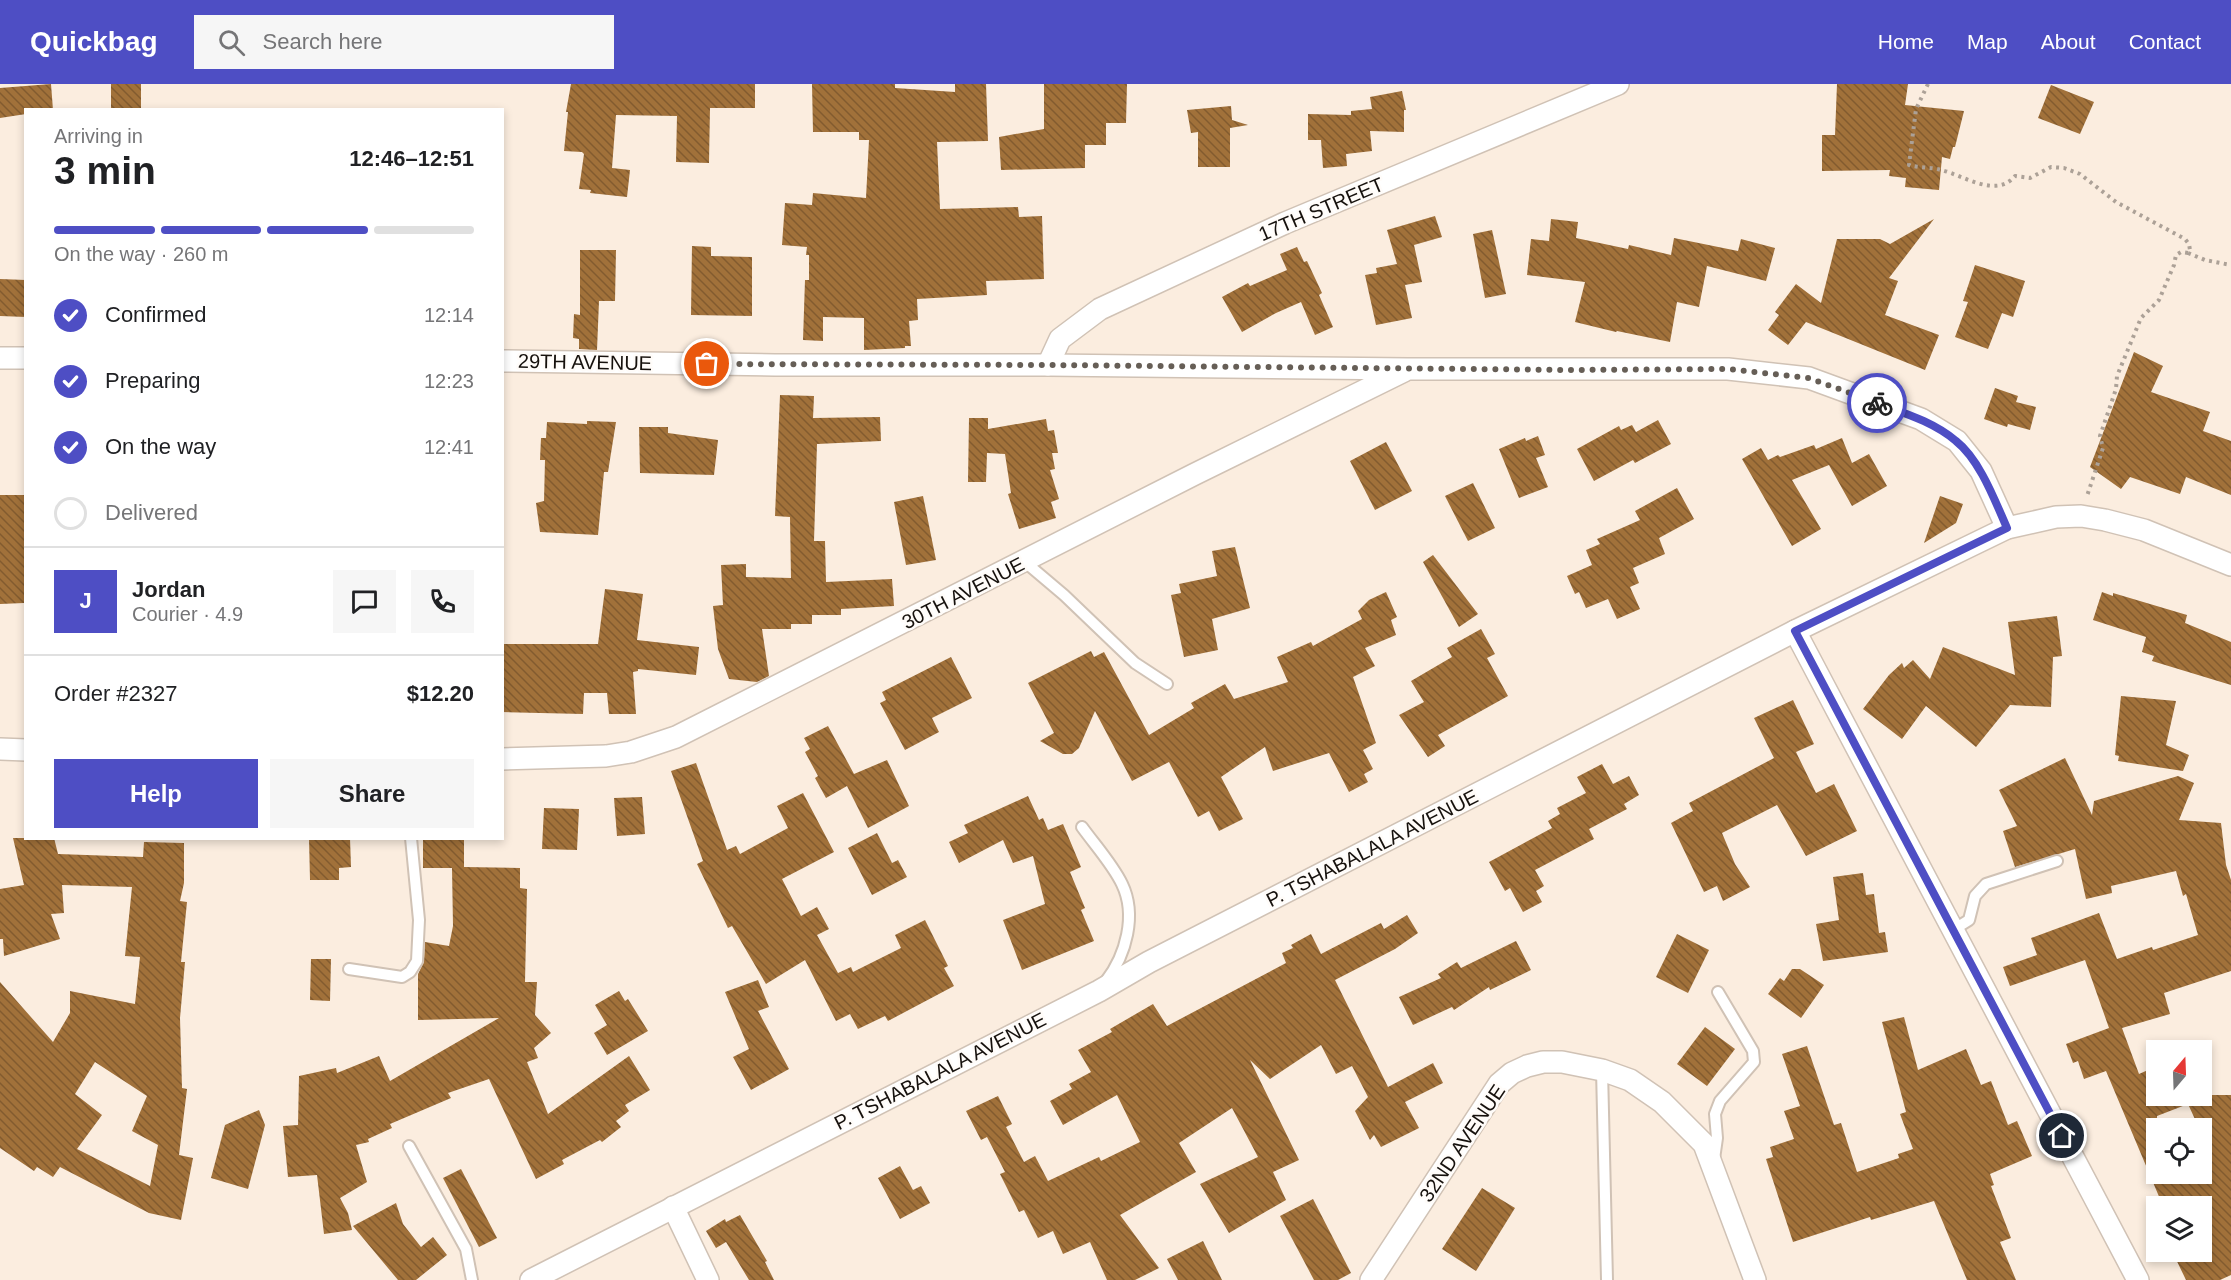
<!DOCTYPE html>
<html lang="en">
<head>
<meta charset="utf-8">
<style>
  body { margin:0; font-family:Arial,sans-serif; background:#f6f6f6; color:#202124; height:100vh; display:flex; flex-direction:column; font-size:22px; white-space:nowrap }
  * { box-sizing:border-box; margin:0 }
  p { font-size:20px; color:#757577 }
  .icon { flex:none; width:33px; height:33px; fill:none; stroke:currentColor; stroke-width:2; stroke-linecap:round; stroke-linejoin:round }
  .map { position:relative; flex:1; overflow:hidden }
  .details { position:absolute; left:24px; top:24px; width:480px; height:732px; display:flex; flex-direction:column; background:#fff; border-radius:0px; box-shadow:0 3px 9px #0003 }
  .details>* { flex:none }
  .needle { width:39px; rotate:19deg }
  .fabs { position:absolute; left:2146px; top:956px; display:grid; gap:12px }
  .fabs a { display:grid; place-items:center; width:66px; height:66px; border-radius:0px; background:#fff; box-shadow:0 3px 9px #0003; font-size:30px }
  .pin { position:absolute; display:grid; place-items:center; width:51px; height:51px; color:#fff; margin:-26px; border:3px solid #fff; border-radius:50%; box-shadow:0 2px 6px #0007 }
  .courier { position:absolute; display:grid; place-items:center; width:60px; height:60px; margin:-30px; border:4px solid #4e4ec4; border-radius:50%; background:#fff; color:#222; box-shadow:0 2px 8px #0007 }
  .summary em { font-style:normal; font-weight:700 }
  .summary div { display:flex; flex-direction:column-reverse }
  .summary { display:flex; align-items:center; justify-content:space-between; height:102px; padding:0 30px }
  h1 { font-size:39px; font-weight:700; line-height:45px }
  .bar { display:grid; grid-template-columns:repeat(4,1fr); gap:9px 6px; align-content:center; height:72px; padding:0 30px }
  .bar i { height:8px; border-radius:4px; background:#e0e0e0 }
  .bar .current { background:#4e4ec4 }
  .bar p { grid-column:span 4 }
  .line { display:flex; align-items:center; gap:15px; padding:0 30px; border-top:2px solid #e0e0e0 }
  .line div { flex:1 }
  .round { display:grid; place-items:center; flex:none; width:63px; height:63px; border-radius:0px; background:#f6f6f6 }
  ol { padding:0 30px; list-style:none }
  li { display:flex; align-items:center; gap:18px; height:66px }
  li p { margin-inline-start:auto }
  li .icon { padding:6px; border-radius:50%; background:#4e4ec4; color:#fff; stroke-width:4 }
  li:last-child { color:#757577 }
  li i { width:33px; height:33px; border:3px solid #e0e0e0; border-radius:50% }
  .button { display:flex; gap:12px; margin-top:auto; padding:12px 30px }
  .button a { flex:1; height:69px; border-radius:0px; background:#4e4ec4; color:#fff; font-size:24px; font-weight:700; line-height:69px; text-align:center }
  .button a+a { background:#f6f6f6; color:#202124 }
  header { display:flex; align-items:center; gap:36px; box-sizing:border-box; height:84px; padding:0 30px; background:#4e4ec4; color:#fff }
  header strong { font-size:28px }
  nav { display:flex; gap:33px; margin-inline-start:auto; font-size:21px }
  .search { width:420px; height:54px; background:#f6f6f6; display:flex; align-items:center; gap:15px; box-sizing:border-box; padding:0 21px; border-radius:0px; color:#757577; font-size:22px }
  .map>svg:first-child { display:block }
  .building { fill:url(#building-back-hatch); fill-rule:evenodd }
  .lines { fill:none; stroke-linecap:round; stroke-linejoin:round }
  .service-casing { stroke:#d0c2b5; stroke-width:14 }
  .minor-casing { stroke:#d0c2b5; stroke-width:24 }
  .path { stroke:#aca197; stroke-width:4; stroke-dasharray:3 4.5; stroke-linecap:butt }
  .service { stroke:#fff; stroke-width:10 }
  .minor { stroke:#fff; stroke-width:21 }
  .done { stroke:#665e56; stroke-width:6; stroke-dasharray:0 10.8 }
  .route { stroke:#4e4ec4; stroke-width:8 }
  .labels { text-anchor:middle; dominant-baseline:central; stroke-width:5; stroke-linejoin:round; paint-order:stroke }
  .street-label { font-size:20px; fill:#16110d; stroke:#fffcf9 }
</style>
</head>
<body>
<header>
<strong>Quickbag</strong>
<div class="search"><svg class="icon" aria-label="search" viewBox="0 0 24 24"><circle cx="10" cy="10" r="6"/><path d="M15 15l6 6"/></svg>Search here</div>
<nav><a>Home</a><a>Map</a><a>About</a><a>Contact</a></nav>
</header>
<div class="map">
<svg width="2231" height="1196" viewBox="0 0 2231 1196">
  <defs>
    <pattern id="building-back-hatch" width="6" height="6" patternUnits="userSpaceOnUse" patternTransform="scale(1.5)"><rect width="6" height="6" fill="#a1713a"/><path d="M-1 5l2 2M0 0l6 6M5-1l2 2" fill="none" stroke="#825b2f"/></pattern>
  </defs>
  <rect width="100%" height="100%" fill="#fbeddf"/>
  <g class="building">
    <polygon points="51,0 53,26 26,26 26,30 0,34 0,4"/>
    <rect x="111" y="0" width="30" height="26"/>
    <polygon points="571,0 755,0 755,24 710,24 709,79 676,78 677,32 616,31 612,84 630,86 627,113 590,109 591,106 579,105 584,70 582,68 564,67 568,28 566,28"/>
    <polygon points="812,0 895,0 895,4 955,8 955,0 986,0 988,57 937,58 940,125 1018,123 1019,133 1042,132 1044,195 986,197 987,211 917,215 918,236 909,237 911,262 905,262 905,264 864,266 864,234 823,233 823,257 803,256 805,196 809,196 809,171 806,171 807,163 782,161 785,119 812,121 813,109 866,114 869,56 859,56 859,48 813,48"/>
    <polygon points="1044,0 1127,0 1126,39 1106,39 1106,61 1085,61 1085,84 1001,86 999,53 1044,45"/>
    <polygon points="1837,0 1908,0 1905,21 1964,27 1955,63 1953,63 1950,75 1942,73 1939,106 1905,103 1906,94 1889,92 1890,86 1822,87 1822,51 1835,51"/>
    <polygon points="2051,1 2094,18 2080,50 2038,34"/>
    <polygon points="1402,7 1406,26 1404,26 1404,48 1370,47 1372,67 1346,70 1347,82 1323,84 1321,56 1308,56 1308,30 1351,31 1351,27 1372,25 1370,13"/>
    <polygon points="1231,22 1232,36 1248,41 1230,44 1230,83 1198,83 1198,48 1191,49 1187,26"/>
    <polygon points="1435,132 1442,153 1414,161 1422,198 1405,201 1412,234 1376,241 1365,191 1377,189 1376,184 1397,180 1387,146"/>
    <polygon points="1551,135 1578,138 1576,154 1628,165 1629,161 1671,171 1674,154 1738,167 1741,155 1775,164 1766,197 1707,182 1699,223 1677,218 1670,258 1617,247 1616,248 1575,238 1585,198 1527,191 1531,155 1549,157"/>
    <polygon points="1934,135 1889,194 1898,197 1885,231 1939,251 1925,286 1806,238 1788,261 1768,246 1779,231 1775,228 1796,200 1821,219 1837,155 1880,155 1890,160"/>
    <polygon points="1492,146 1506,210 1485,214 1473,150"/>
    <polygon points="692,162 711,163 711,172 752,173 752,232 691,231"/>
    <polygon points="1297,163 1304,178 1307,177 1322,209 1319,211 1333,243 1315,251 1301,218 1276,229 1242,248 1222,213 1248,199 1250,202 1287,186 1280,170"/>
    <polygon points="580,166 616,166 615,217 599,217 597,266 579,265 579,255 573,254 574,230 580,231"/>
    <polygon points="1975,181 2025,197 2013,233 2002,229 1988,265 1955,253 1968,218 1963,217"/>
    <polygon points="0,195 26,196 26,233 0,232"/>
    <polygon points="2134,268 2163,282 2151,308 2210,328 2203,347 2231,357 2231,411 2186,393 2180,410 2130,393 2121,405 2090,383"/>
    <polygon points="1995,304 2018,312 2016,318 2036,323 2030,346 2008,340 2007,343 1984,335"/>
    <polygon points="780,311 814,312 813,334 880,333 881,357 817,360 814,457 825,457 826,498 892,495 894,522 841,525 841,531 812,531 812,540 791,540 791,545 762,545 769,592 757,598 729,595 718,565 713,522 723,521 721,481 746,480 746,493 791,494 790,433 775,432"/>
    <polygon points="969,334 988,334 988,345 1046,335 1048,347 1054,346 1058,369 1052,369 1055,385 1050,386 1059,415 1051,418 1056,434 1019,445 1008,410 1011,409 1005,370 987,369 986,398 968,398"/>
    <polygon points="1658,336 1671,360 1635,379 1633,376 1594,397 1577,365 1619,342 1621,346 1632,341 1636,348"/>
    <polygon points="587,337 616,338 608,388 604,388 598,451 540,448 536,419 544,417 545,376 540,376 541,354 546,354 547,338 587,340"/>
    <polygon points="639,343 668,343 668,349 718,356 714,391 640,389"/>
    <polygon points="1538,352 1545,371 1536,374 1548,403 1519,414 1499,365 1525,354 1526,357"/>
    <polygon points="1842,354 1852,379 1869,370 1887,402 1852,422 1829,381 1792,396 1821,445 1792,462 1742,375 1761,364 1768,376 1778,371 1780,373 1814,361 1816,365"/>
    <polygon points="1386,358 1412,407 1375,426 1350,377"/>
    <polygon points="1473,399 1495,444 1468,457 1445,412"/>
    <polygon points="1677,404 1694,435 1659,454 1665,470 1633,484 1639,499 1630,503 1640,525 1617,535 1608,515 1586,524 1579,508 1575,510 1567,492 1592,481 1586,466 1600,460 1597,455 1640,436 1635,427"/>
    <polygon points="0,411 24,411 24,519 0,520"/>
    <polygon points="923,412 936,476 906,481 894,418"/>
    <polygon points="1940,412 1963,420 1956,439 1924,459"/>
    <polygon points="1235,463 1250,524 1212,535 1218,566 1184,573 1171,511 1181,509 1179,500 1217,492 1212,467"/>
    <polygon points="1433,471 1478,530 1459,543 1423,478"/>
    <polygon points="605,505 643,510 637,556 699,563 696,591 638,585 638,587 633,588 636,630 609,630 607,609 584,609 583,630 502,628 502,560 598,560"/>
    <polygon points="1386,508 1397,533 1391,536 1396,551 1365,564 1375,582 1353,593 1376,659 1363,666 1373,685 1364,690 1368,698 1349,708 1329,669 1273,687 1265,663 1221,693 1243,735 1219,747 1209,727 1198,733 1169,678 1132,697 1095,627 1079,664 1072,670 1063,670 1040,657 1054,649 1028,599 1091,567 1094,573 1104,568 1149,651 1194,624 1191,619 1225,600 1234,615 1288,598 1277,573 1311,558 1313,562 1362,535 1358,527 1369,516"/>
    <polygon points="2102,508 2113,512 2113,509 2187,531 2185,539 2231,558 2231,601 2152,577 2154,572 2142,568 2146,553 2093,536"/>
    <polygon points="2057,532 2062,572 2053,573 2051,623 2010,621 1976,663 1926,622 1902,655 1863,625 1889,591 1902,579 1904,584 1913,576 1930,595 1943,563 2015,591 2008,538"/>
    <polygon points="1481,545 1495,570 1487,574 1508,612 1438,651 1445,662 1428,673 1399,631 1424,618 1411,597 1452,573 1447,564"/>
    <polygon points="951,573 972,614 932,634 939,648 905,666 880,619 886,616 882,608"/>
    <polygon points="2121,612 2176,617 2166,661 2189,671 2183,687 2118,677 2119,672 2115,671"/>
    <polygon points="1793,616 1814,660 1796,668 1816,709 1834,700 1857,747 1806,772 1777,721 1722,749 1735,780 1750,803 1723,817 1717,802 1704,808 1671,739 1693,727 1689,719 1774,674 1754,634"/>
    <polygon points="828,642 854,690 887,676 909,722 868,744 847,702 826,714 815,694 818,692 805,668 810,665 804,654"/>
    <path d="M 2065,674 L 2092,731 L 2094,717 L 2178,692 L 2194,699 L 2179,736 L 2221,739 L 2226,781 L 2231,796 L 2231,887 L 2164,909 L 2170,930 L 2122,944 L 2139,990 L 2157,982 L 2157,1011 L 2231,1011 L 2231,1191 L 2220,1196 L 2186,1196 L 2172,1167 L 2202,1167 L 2202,1122 L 2163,1122 L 2106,987 L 2084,995 L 2078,977 L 2073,979 L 2066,960 L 2109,944 L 2085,876 L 2010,902 L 2003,883 L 2037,871 L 2031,854 L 2099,829 L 2117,875 L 2152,863 L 2153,866 L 2198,851 L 2186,810 L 2183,812 L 2176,787 L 2111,802 L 2112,809 L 2086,815 L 2075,765 L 2015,783 L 2003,747 L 2017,742 L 1999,706 ZM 2188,1020 L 2199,1044 L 2202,1044 L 2202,1089 L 2157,1089 L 2157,1032 Z"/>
    <polygon points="696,679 727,766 736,762 740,770 788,744 777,722 803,709 834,768 782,795 801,832 817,823 829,845 817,851 838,889 851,883 853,888 901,864 895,851 925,836 948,882 944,884 954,902 888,937 885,932 858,945 850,930 836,937 805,876 766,900 732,842 728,844 697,780 703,777 671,687"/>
    <polygon points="1602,680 1613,700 1629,692 1639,711 1624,720 1627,725 1589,745 1594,755 1535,786 1544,802 1536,807 1542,818 1523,828 1510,804 1505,807 1489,778 1552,744 1548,737 1560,730 1557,724 1586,709 1577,693"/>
    <polygon points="1028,712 1039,736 1043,734 1048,746 1063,740 1081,783 1070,788 1085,824 1081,826 1094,857 1022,886 1003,836 1045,820 1033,772 1013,779 1003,756 959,779 949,758 968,749 964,741"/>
    <polygon points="642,713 645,750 617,752 614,714"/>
    <polygon points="544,724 579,725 577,766 542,765"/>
    <polygon points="877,749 892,779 898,776 907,793 872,811 848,764"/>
    <path d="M 13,754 L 54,754 L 58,770 L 143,773 L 144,758 L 184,759 L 184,799 L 180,817 L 187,818 L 181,878 L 185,878 L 180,934 L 182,1004 L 187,1005 L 179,1071 L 193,1074 L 181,1136 L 149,1129 L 60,1083 L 53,1093 L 37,1083 L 34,1087 L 0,1064 L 0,898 L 53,958 L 70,929 L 70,907 L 135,920 L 140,873 L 125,872 L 132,803 L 62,801 L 64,829 L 51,830 L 60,855 L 4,872 L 3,855 L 0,855 L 0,805 L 24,801 ZM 95,978 L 147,1012 L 132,1047 L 158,1061 L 150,1102 L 77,1065 L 102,1031 L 75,1010 Z"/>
    <polygon points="309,754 350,754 351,783 339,784 339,796 310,796"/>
    <polygon points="423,754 464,754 464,783 520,784 520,804 527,805 525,898 537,898 535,931 551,949 534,964 538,974 527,978 548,1030 629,972 650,1006 625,1021 629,1027 616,1037 621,1043 602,1058 600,1056 562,1076 564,1080 536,1095 489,995 448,1009 451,1014 390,1040 392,1044 368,1055 369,1058 356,1061 367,1098 340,1114 348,1129 352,1146 324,1150 317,1091 288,1093 283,1042 298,1041 299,992 336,984 337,989 379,972 390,997 499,934 418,936 418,890 424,878 425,858 449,862 453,842 452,784 423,784"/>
    <polygon points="1863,789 1866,811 1874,810 1879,849 1885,848 1888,868 1823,877 1816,840 1839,836 1833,793"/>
    <polygon points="1407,831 1418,849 1395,865 1335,896 1388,1003 1433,979 1443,999 1405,1018 1419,1044 1381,1063 1374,1051 1370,1056 1355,1027 1368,1013 1352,982 1336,990 1321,961 1270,995 1250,976 1299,1076 1273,1088 1286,1116 1229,1149 1200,1100 1258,1073 1232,1024 1179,1059 1196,1088 1120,1131 1159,1184 1135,1196 1107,1196 1090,1158 1063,1170 1053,1147 1038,1154 1024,1126 1019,1128 1000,1090 1005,1088 987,1053 981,1056 966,1027 998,1012 1012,1040 1006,1043 1024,1078 1035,1072 1048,1097 1099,1073 1101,1077 1140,1058 1117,1011 1063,1041 1050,1017 1072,1005 1069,1000 1091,988 1078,966 1112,948 1110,945 1153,920 1167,942 1286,879 1282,869 1293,864 1291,861 1311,850 1321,870 1381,839 1384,845"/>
    <polygon points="1677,850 1709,866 1688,909 1656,893"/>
    <polygon points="1516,857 1531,886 1490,906 1489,903 1454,926 1452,923 1413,941 1399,913 1441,894 1438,890 1457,878 1461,884"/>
    <polygon points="311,875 331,875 330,917 310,916"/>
    <polygon points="1792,885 1800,885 1824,901 1801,934 1768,910 1780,894 1784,897"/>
    <polygon points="758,896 769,923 758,927 789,985 751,1006 733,973 749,965 725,908"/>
    <polygon points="619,907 625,917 628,915 648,947 607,971 594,949 607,941 595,921"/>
    <polygon points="1904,933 1918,986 1966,965 1981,1001 1991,997 2008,1041 2017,1037 2032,1072 1990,1090 1994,1101 1991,1102 2011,1154 2000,1158 2016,1196 1967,1196 1934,1117 1871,1136 1870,1133 1793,1158 1766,1075 1773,1073 1770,1063 1794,1055 1784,1027 1800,1022 1782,970 1807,962 1834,1041 1841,1039 1857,1088 1899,1074 1898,1070 1913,1065 1900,1030 1906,1028 1882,938"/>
    <polygon points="1705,943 1735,965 1707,1002 1677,980"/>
    <polygon points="259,1026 265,1041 248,1105 211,1094 225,1041"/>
    <polygon points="900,1082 913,1106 921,1102 930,1119 900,1135 878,1094"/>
    <polygon points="461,1085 497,1154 479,1163 443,1094"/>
    <polygon points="1482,1104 1515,1124 1476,1187 1442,1165"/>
    <polygon points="1313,1115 1351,1189 1338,1196 1314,1196 1280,1132"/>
    <polygon points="396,1119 403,1140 421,1163 433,1153 447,1171 416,1196 398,1196 353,1142"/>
    <polygon points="740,1131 767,1177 765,1178 774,1196 749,1196 726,1158 716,1164 706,1147 725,1135 726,1138"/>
    <polygon points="1203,1157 1222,1196 1178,1196 1167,1175"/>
  </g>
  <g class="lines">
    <g class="service-casing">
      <g id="service">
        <polyline points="1025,478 1064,511 1135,579 1167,600"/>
        <path d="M 1082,743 C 1095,761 1113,781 1122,800 C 1137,831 1126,871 1106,897"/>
        <polyline points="1953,846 1969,836 1975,812 1986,800 2057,777"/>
        <polyline points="349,885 402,893 410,888 417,877 419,836 411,754"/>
        <polyline points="1602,986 1607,1196"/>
        <polyline points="409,1062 466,1165 472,1196"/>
        <polyline points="1714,1075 1717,1054 1715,1030 1720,1017 1754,978 1753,967 1718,908"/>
      </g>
    </g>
    <g class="minor-casing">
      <g id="minor">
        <polyline points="0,274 26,274"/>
        <polyline points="502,277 775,281 1048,281 1408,285 1728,285 1809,294 1921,335 1957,357 1981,387 2007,444"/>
        <polyline points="1048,281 1060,255 1100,225 1285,139 1618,0"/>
        <polyline points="1795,547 2138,1196"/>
        <polyline points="0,665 26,666"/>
        <polyline points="502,675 606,672 631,668 676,653 1195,390 1404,287"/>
        <polyline points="673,1123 708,1196"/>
        <polyline points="531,1196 1099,907 1149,878 1795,547 2007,444 2056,433 2081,432 2105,436 2144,446 2231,481"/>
        <polyline points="1371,1196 1499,1000 1512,989 1527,982 1543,978 1562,978 1602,986 1630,996 1662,1018 1704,1060 1755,1196"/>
      </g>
    </g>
    <g class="path">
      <path d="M 1928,0 L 1916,25 L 1909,81 C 1919,84 1931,83 1941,86 C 1963,91 1996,115 2015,92 L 2030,94 L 2051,83 L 2064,84 L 2080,90 L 2116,118 L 2185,155 L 2189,160 L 2190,166 L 2188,169 L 2181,168 L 2176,171 L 2174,181 L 2159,216 L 2141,234 L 2117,292 L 2116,305 L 2100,352 L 2103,364 L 2087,412"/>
      <polyline points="2188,169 2205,176 2231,181"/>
    </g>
    <use href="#service" class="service"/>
    <use href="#minor" class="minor"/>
  </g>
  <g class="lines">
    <polyline class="done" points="707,280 1048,281 1572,286 1728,285 1809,294 1877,319"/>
    <path class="route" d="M 1877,319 C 1904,329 1934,338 1956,357 C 1980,376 1995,417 2007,444 L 1795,547 L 2062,1052"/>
  </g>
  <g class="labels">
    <g class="street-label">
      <text transform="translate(1321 125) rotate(-23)">17TH STREET</text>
      <text transform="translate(585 278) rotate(1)">29TH AVENUE</text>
      <text transform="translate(963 509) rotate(-27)">30TH AVENUE</text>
      <text transform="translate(1372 764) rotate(-27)">P. TSHABALALA AVENUE</text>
      <text transform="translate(940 987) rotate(-27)">P. TSHABALALA AVENUE</text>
      <text transform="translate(1462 1059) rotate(-56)">32ND AVENUE</text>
    </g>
  </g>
</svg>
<div class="fabs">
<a><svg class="needle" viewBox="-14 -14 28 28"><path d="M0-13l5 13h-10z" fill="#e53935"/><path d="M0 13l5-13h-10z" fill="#757577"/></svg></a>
<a><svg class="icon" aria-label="locate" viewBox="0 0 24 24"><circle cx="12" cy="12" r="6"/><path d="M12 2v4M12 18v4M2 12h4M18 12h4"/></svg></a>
<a><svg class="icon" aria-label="layers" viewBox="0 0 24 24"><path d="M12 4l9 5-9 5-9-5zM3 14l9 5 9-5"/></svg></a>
</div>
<div class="pin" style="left:707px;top:280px;background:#ea580c"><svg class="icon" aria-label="bag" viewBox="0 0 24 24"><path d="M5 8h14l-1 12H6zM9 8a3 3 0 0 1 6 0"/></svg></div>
<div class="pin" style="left:2062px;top:1052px;background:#1f2937"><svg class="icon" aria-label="home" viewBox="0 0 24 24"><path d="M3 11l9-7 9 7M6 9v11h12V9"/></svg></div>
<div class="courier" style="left:1877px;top:319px"><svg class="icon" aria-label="bike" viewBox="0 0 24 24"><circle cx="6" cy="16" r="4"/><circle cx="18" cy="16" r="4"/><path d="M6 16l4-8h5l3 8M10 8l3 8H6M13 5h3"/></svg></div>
<section class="details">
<div class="summary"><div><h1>3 min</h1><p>Arriving in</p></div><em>12:46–12:51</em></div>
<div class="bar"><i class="current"></i><i class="current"></i><i class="current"></i><i></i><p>On the way · 260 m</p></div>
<ol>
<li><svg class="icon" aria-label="check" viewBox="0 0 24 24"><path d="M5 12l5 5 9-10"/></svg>Confirmed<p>12:14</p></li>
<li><svg class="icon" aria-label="check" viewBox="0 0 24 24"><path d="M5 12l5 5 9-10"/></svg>Preparing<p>12:23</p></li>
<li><svg class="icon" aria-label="check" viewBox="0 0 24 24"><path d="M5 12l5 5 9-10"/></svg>On the way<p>12:41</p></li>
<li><i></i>Delivered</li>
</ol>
<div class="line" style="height:108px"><b class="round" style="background:#4e4ec4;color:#fff">J</b><div><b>Jordan</b><p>Courier · 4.9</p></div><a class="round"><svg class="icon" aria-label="chat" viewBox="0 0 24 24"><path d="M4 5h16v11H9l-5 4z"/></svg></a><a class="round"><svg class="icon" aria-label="phone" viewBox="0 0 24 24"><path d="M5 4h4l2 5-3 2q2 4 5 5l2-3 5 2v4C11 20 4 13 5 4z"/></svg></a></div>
<div class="line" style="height:78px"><div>Order #2327</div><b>$12.20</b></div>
<div class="button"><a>Help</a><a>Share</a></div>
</section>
</div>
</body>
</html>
